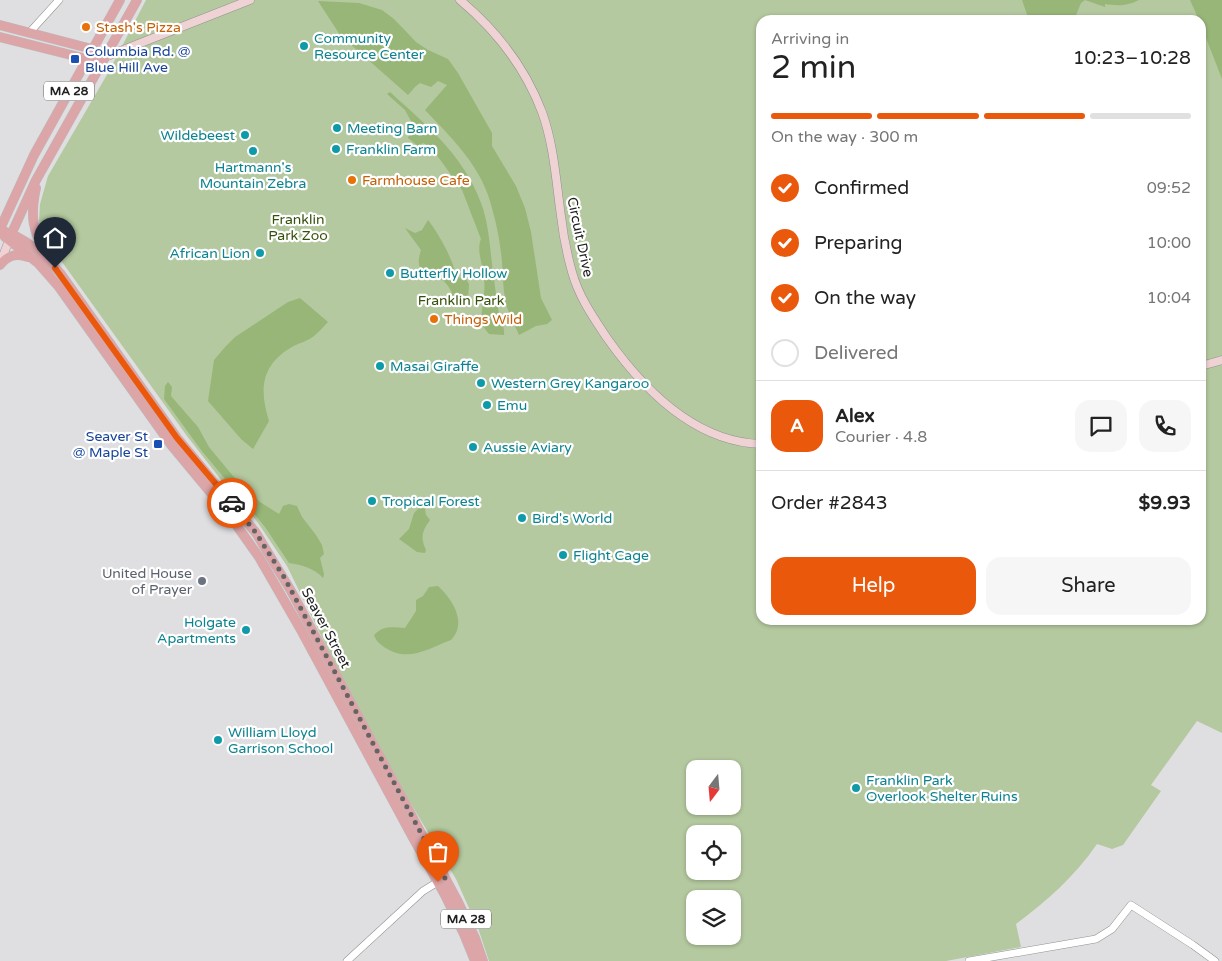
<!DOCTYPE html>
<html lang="en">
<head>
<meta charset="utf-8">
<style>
  body { margin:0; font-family:"Varela Round",sans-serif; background:#f6f6f6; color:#222; height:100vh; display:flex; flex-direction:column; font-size:19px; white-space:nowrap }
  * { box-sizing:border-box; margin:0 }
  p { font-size:16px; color:#767676 }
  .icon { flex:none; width:28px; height:28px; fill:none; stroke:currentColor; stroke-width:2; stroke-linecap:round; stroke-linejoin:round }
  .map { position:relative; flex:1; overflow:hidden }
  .sheet { position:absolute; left:756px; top:15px; width:450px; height:610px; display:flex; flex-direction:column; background:#fff; border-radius:15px; box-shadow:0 1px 4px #0004 }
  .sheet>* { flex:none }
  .needle { width:32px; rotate:196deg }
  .tools { position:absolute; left:686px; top:760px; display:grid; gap:10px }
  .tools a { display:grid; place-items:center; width:55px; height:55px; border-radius:10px; background:#fff; box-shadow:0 1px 4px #0004; font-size:25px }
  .pin { position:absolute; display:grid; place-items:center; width:42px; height:42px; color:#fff; margin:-51px -21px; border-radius:50% 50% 50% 0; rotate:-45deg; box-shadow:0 0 5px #0007 }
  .pin .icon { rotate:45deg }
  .courier { position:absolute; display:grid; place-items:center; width:50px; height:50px; margin:-25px; border:4px solid #ea580c; border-radius:50%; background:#fff; color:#222; box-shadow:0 1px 6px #0007 }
  .head em { font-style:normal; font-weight:600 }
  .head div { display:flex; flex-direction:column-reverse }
  .head { display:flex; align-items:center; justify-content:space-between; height:85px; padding:0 15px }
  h1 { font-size:32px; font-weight:600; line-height:38px }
  .bar { display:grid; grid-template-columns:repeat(4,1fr); gap:8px 5px; align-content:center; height:60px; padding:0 15px }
  .bar i { height:6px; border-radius:4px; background:#e0e0e0 }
  .bar .active { background:#ea580c }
  .bar p { grid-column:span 4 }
  .line { display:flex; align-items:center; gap:12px; padding:0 15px; border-top:1px solid #e0e0e0 }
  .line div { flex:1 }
  .round { display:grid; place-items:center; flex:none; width:52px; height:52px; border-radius:15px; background:#f6f6f6 }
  ol { padding:0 15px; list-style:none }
  li { display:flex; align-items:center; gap:15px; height:55px }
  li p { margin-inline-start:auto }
  li .icon { padding:5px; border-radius:50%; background:#ea580c; color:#fff; stroke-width:4 }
  li:last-child { color:#767676 }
  li i { width:28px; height:28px; border:2px solid #e0e0e0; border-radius:50% }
  .cta { display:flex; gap:10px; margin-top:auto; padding:10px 15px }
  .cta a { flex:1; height:58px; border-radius:15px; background:#ea580c; color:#fff; font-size:20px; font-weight:600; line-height:58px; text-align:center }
  .cta a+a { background:#f6f6f6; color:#222 }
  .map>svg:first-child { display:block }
  .green { fill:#b4c99f; fill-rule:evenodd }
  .forest { fill:#98b677 }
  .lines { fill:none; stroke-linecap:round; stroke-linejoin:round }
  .tertiary-casing { stroke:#919192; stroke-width:8 }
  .secondary-casing { stroke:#919192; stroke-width:9 }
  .primary-casing { stroke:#bcbcbd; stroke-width:10 }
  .tertiary { stroke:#fff; stroke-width:7 }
  .secondary { stroke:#eed2d4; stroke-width:8 }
  .primary { stroke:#dca5a8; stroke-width:9 }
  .done { stroke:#646465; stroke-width:5; stroke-dasharray:0 9 }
  .route { stroke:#ea580c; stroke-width:6 }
  .food-dot { fill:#e8710a; stroke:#fff; stroke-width:2 }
  .culture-dot { fill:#0f9aa8; stroke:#fff; stroke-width:2 }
  .transit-dot { fill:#1a4fb4; stroke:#fff; stroke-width:2 }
  .worship-dot { fill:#6b7280; stroke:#fff; stroke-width:2 }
  .labels { text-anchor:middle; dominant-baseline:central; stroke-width:4.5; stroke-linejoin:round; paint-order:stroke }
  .shield { fill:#fff; stroke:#646464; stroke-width:1 }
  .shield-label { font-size:12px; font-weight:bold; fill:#212122 }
  .food-label { font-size:14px; fill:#c56008; stroke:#fff; text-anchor:start }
  .culture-label { font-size:14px; fill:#0d838f; stroke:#fff; text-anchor:start }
  .transit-label { font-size:14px; fill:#164399; stroke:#fff; text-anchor:start }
  .park-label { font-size:14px; fill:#35500a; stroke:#fff }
  .street-label { font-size:14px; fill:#212122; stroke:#fff }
  .worship-label { font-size:14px; fill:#5b616d; stroke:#fff; text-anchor:end }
</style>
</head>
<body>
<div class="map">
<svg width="1222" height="961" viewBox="0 0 1222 961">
  <rect width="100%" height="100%" fill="#dfdfe1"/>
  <path class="green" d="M 146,0 L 1222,0 L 1222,733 L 1197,721 L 1151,785 L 1161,791 L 1123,845 L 1112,849 L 1097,844 C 1075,876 1047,901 1016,924 L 1021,947 L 946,961 L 489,961 L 478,928 L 456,879 L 411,804 L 400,790 L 356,707 L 287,566 L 256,520 L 225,485 L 187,436 L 42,234 L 39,221 L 40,204 L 48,176 L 108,73 ZM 761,20 L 1201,20 L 1201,620 L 761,620 ZM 695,769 L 732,769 L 732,806 L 695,806 ZM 695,834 L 732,834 L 732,871 L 695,871 ZM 695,899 L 732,899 L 732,936 L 695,936 Z"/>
  <g class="forest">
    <path d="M 1022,0 L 1139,0 C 1127,6 1118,6 1105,4 L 1105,7 L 1085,0 L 1081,3 L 1074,20 L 1029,20 Z"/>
    <polygon points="1190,0 1222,0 1222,79 1201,25 1201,20 1199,20"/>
    <path d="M 318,1 L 359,3 L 382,10 L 394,19 L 416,42 L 428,50 L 448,59 L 458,73 L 492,133 L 492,146 L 516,186 L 525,208 L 531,232 L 541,298 L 552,320 L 547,324 L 536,326 L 519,335 C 515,326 510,316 507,307 C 503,293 503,276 502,262 C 500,239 495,216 488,195 C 476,161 449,135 425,110 L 447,85 L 438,81 L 431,87 L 420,83 L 415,87 L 408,95 L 340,35 Z"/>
    <path d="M 390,92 C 426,125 463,154 481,203 C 490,227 490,254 494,279 C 495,289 497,299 498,309 C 500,318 505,327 504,335 L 489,334 L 481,324 C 481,308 486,293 484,277 C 483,264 476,251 481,239 L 462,190 L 431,147 L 423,143 L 418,146 L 408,138 L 412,123 L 405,110 L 387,94 Z"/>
    <path d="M 428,220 C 436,230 447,249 451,260 C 455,268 453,271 460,278 L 466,279 L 469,284 L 468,299 L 449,299 L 452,293 C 447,281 437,274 424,274 C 417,266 418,260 421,250 L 405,228 L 415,233 L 422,230 Z"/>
    <path d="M 300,298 L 328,322 C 323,327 319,332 314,336 C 308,341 299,343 292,347 C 261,365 259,389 269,421 L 253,449 L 241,439 L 208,401 L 214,360 L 226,346 L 235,337 L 288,302 Z"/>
    <path d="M 168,382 L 172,387 L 171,396 L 198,427 L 209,447 L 233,476 L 260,502 L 279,514 L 283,506 L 289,504 L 297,506 L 302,517 L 316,535 L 322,545 L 324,554 L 320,558 L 324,574 L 323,578 C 314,568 302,565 289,563 L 265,527 L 201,450 L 164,399 L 165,386 Z"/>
    <path d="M 420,507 L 425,509 L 426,515 L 430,520 C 422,531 420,538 426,550 L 425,553 L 417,552 L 399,539 L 409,529 L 414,513 Z"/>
    <path d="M 438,586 C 452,599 468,623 451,640 C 427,649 408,663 384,647 C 379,643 376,641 374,635 C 383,625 393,627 405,628 L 416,611 L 416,600 L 423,596 L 429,587 Z"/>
  </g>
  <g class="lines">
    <g class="tertiary-casing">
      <g id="tertiary">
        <polyline points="29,33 59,0"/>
        <polyline points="347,961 423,891 441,880"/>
        <polyline points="969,961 1096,939 1112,929 1131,905 1193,945 1215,961"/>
      </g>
    </g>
    <g class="secondary-casing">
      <g id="secondary">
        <path d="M 460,0 C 497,31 525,67 542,112 C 554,145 556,181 561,216 C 563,234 567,254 572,272 C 579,297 593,317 607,338 C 643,389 695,442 761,444"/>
        <polyline points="105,57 250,0"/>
        <polyline points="0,264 9,240"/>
        <polyline points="1201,366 1222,360"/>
      </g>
    </g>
    <g class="primary-casing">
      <g id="primary">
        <polyline points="0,25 92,49 100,52 105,57"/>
        <polyline points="0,37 87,59 105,57"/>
        <path d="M 36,188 C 30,215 32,232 48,256"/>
        <polyline points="0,229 34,155 120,0"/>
        <path d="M 0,230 C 25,237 43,254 60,273 L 177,438 L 256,533 L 291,591 L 457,900 L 475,938 L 483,961"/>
        <polyline points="0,230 5,237 38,263 59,287 172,446 230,516 259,557 301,630 412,836 445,895 464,934 475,961"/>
        <polyline points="10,237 35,182 137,0"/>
        <path d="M 0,265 C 8,255 16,253 28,257"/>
      </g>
    </g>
    <use href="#tertiary" class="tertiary"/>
    <use href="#secondary" class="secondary"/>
    <use href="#primary" class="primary"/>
  </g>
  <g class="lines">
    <polyline class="done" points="232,503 256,533 284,577 445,878 438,882"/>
    <polyline class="route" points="55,268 177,438 232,503"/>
  </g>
  <g class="food-dot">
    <circle cx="86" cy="27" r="5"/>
    <circle cx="352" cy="180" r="5"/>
    <circle cx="434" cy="319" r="5"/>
  </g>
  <g class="culture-dot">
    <circle cx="304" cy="46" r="5"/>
    <circle cx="337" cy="128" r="5"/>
    <circle cx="245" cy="135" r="5"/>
    <circle cx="336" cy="149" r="5"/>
    <circle cx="253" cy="151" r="5"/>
    <circle cx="260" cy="253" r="5"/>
    <circle cx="390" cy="273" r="5"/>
    <circle cx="380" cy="366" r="5"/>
    <circle cx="481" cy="383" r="5"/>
    <circle cx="487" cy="405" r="5"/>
    <circle cx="473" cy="447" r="5"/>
    <circle cx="372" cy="501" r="5"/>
    <circle cx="522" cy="518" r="5"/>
    <circle cx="563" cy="555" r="5"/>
    <circle cx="246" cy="630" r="5"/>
    <circle cx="218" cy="740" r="5"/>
    <circle cx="856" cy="788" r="5"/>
  </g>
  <g class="transit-dot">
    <rect x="70" y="54" width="10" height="10" rx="2.5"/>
    <rect x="153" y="439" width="10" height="10" rx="2.5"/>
  </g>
  <circle class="worship-dot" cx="202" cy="581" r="5"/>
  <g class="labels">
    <g class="shield">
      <rect x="44" y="81.5" width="50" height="19" rx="4"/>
      <rect x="441" y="909.5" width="50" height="19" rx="4"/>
    </g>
    <g class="shield-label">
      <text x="69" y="91">MA 28</text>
      <text x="466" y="919">MA 28</text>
    </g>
    <g class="food-label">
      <text x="96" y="27">Stash's Pizza</text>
      <text x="362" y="180">Farmhouse Cafe</text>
      <text x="444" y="319">Things Wild</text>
    </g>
    <g class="culture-label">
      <text x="314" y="38">Community<tspan x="314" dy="16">Resource Center</tspan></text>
      <text x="347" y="128">Meeting Barn</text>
      <text x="235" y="135" text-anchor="end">Wildebeest</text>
      <text x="346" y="149">Franklin Farm</text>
      <text x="253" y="167" text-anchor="middle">Hartmann's<tspan x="253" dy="16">Mountain Zebra</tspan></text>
      <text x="250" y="253" text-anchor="end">African Lion</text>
      <text x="400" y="273">Butterfly Hollow</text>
      <text x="390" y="366">Masai Giraffe</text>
      <text x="491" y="383">Western Grey Kangaroo</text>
      <text x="497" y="405">Emu</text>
      <text x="483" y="447">Aussie Aviary</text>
      <text x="382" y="501">Tropical Forest</text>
      <text x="532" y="518">Bird's World</text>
      <text x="573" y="555">Flight Cage</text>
      <text x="236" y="622" text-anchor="end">Holgate<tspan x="236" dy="16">Apartments</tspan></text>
      <text x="228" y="732">William Lloyd<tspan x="228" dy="16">Garrison School</tspan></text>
      <text x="866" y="780">Franklin Park<tspan x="866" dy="16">Overlook Shelter Ruins</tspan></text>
    </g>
    <g class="transit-label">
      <text x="85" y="51">Columbia Rd. @<tspan x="85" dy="16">Blue Hill Ave</tspan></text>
      <text x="148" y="436" text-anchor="end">Seaver St<tspan x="148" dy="16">@ Maple St</tspan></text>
    </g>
    <g class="park-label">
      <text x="298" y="219">Franklin<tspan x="298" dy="16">Park Zoo</tspan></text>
      <text x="461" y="300">Franklin Park</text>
    </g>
    <g class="street-label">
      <text transform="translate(580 237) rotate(78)">Circuit Drive</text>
      <text transform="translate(326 628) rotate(62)">Seaver Street</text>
    </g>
    <g class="worship-label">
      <text x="192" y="573">United House<tspan x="192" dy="16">of Prayer</tspan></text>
    </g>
  </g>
</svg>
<div class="tools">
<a><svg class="needle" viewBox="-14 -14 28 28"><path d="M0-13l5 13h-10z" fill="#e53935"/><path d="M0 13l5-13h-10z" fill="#767676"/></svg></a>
<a><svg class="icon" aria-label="locate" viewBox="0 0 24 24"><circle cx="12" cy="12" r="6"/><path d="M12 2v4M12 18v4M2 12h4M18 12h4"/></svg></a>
<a><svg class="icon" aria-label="layers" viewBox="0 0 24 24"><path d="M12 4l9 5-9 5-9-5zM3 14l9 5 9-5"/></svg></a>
</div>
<div class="pin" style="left:438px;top:882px;background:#ea580c"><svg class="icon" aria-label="bag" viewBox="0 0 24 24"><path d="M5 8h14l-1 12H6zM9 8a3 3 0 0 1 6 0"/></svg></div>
<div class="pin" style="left:55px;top:268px;background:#1f2937"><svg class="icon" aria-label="home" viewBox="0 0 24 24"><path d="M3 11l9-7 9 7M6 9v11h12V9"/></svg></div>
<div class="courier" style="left:232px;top:503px"><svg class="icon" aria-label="car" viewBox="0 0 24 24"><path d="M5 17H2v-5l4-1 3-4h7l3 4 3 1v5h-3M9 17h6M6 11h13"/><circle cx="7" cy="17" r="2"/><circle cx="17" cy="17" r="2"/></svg></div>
<section class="sheet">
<div class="head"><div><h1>2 min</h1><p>Arriving in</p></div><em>10:23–10:28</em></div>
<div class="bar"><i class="active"></i><i class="active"></i><i class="active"></i><i></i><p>On the way · 300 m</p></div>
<ol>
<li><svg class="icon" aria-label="check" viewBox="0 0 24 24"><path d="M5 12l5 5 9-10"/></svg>Confirmed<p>09:52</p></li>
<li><svg class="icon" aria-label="check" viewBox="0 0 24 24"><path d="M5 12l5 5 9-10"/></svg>Preparing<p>10:00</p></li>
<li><svg class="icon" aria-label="check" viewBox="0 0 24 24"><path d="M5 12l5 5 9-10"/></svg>On the way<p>10:04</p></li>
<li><i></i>Delivered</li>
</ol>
<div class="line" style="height:90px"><b class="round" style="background:#ea580c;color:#fff">A</b><div><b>Alex</b><p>Courier · 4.8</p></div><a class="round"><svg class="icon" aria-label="chat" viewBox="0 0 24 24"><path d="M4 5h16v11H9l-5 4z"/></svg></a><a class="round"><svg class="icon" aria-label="phone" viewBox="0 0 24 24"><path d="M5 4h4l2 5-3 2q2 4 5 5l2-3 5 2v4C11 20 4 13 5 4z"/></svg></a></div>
<div class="line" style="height:65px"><div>Order #2843</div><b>$9.93</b></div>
<div class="cta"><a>Help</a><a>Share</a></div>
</section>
</div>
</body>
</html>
